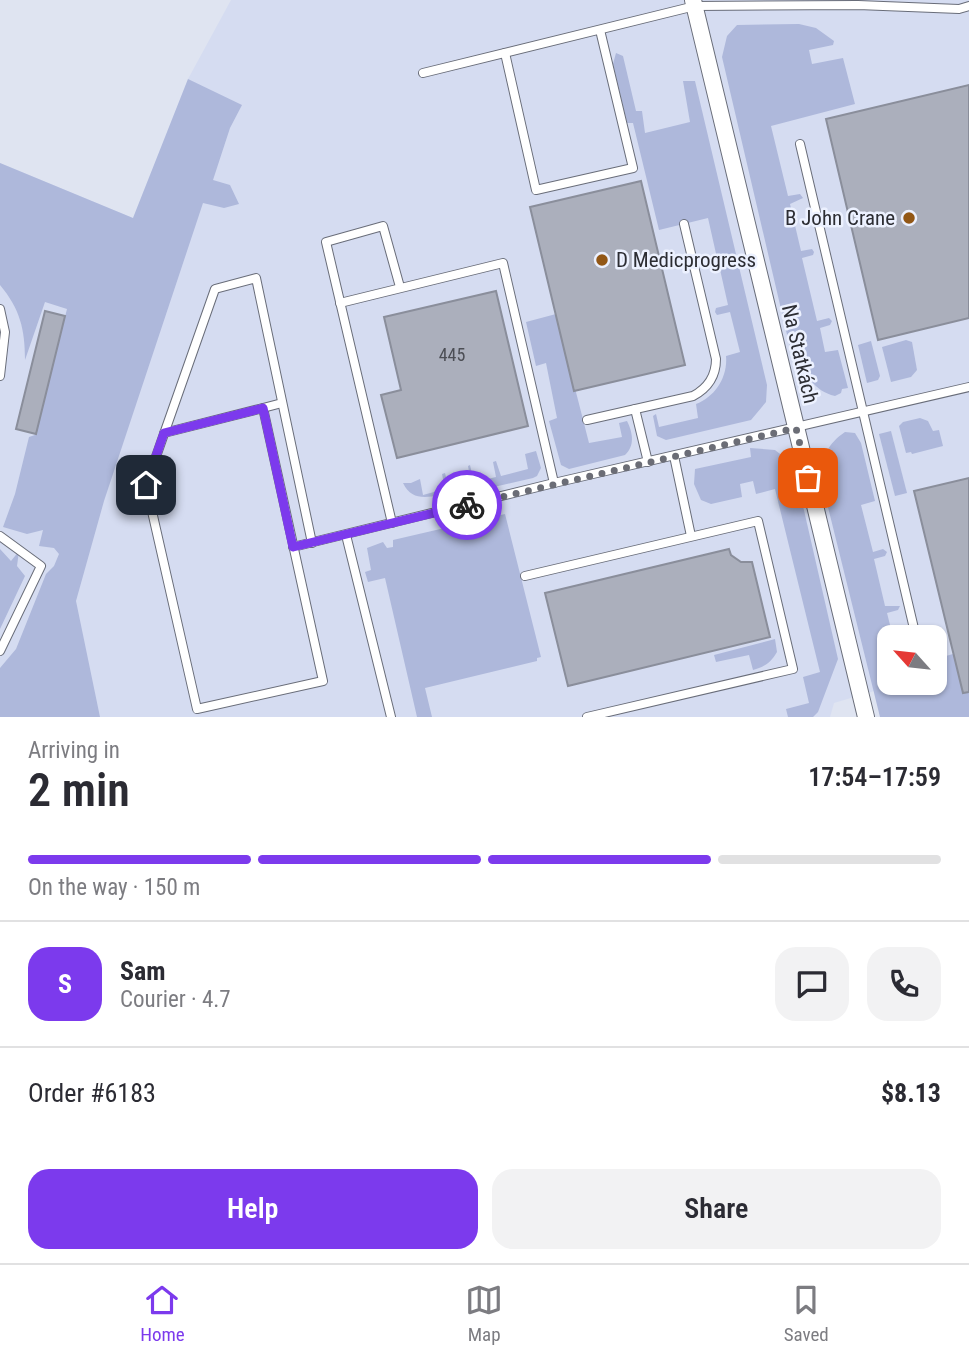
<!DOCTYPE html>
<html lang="en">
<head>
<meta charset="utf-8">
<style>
  body { margin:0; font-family:"Roboto Condensed",sans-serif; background:#f2f2f3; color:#2b2b33; height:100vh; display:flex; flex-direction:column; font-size:26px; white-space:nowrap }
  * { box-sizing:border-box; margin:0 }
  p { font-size:23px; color:#7c7c81 }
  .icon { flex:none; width:38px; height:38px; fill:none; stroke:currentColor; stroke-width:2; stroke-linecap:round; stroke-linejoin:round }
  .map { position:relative; height:717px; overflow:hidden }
  .side { display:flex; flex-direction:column; background:#fff; flex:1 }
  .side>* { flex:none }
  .needle { width:46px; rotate:297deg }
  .fabs { position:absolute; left:877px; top:625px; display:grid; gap:14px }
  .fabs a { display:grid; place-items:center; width:70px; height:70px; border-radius:14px; background:#fff; box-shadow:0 2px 5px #0004; font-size:35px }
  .pin { position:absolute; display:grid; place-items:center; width:60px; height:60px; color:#fff; margin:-30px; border-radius:14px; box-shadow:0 4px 10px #0006 }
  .courier { position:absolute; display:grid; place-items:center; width:70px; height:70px; margin:-35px; border:5px solid #7c3aed; border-radius:50%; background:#fff; color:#222; box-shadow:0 2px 9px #0007 }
  .head em { font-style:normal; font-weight:600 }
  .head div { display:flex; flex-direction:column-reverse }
  .head { display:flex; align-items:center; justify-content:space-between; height:119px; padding:0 28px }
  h1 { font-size:46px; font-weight:600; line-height:52px }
  .bar { display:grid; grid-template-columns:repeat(4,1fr); gap:10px 7px; align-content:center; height:84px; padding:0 28px }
  .bar i { height:9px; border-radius:5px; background:#e1e1e2 }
  .bar .current { background:#7c3aed }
  .bar p { grid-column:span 4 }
  .line { display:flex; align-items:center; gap:18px; padding:0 28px; border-top:2px solid #e1e1e2 }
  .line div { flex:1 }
  .round { display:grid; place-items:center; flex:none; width:74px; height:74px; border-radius:21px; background:#f2f2f3 }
  .button { display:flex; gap:14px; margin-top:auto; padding:14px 28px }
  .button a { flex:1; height:80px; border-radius:21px; background:#7c3aed; color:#fff; font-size:28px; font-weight:600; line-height:80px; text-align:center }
  .button a+a { background:#f2f2f3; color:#2b2b33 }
  .tabs { display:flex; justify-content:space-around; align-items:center; height:98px; border-top:2px solid #e1e1e2; background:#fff; font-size:19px; color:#7c7c81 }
  .tabs a { display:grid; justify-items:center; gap:4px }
  .tabs .current { color:#7c3aed }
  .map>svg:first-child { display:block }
  .built { fill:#d5dcf1; fill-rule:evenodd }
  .green { fill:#aeb8db }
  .building { fill:#abafbc; stroke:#8a8e9b; stroke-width:2 }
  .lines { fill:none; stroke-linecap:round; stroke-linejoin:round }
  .service-casing { stroke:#696d79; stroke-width:10 }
  .minor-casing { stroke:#696d79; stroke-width:18 }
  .service { stroke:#fff; stroke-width:8 }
  .minor { stroke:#fff; stroke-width:16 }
  .done { stroke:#6b6d76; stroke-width:7; stroke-dasharray:0 12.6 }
  .route { stroke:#7c3aed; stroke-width:9 }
  .poi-dot { fill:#925716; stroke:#ecf1ff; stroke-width:2.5 }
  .labels { text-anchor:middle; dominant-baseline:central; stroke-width:5; stroke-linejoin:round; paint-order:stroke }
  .number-label { font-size:18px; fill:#4c4e55 }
  .poi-label { font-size:21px; fill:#2c2d33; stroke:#ecf1ff; text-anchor:end }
  .street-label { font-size:21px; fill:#2c2d33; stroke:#ecf1ff }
</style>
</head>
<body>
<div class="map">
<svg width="969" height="717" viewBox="0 0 969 717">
  <rect width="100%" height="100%" fill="#dfe4f1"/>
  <path class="built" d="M 231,0 L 969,0 L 969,698 L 891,686 L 834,703 L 830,717 L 0,717 L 0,163 L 133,218 L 188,79 ZM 889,637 L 934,637 L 934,682 L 889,682 Z"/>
  <g class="green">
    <path d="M 799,24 L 816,28 L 834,41 L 833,45 L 809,50 L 812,64 L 843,58 L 855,104 L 771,126 L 788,196 L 800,194 L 803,198 L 790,204 L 801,251 L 812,249 L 814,252 L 813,255 L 802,258 L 817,321 L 829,318 L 832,321 L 830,325 L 820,328 L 825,352 L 838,350 L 848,388 L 842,389 L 841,393 L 835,396 C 814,391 804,374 799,354 L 792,356 L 722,57 L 727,36 L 737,25 Z"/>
    <path d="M 616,53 L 623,56 L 636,111 L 642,111 L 645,133 L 690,122 L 683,81 L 695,81 L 767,385 L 766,402 L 751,420 L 666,440 L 657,436 L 653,416 L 656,414 L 659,427 L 698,418 L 696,404 C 715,397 728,377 726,356 L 740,352 L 730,312 L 717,315 L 715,312 L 716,308 L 728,305 L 719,265 L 706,268 L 703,266 L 705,262 L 717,258 L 708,218 L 659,230 L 633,123 L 627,123 L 613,64 Z"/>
    <path d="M 188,79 L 242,105 L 230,128 L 213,180 L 230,185 L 239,204 L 224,208 L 203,203 L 104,501 L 76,601 L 100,717 L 0,717 L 0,668 L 16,649 L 46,574 L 54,566 L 59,554 L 54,548 L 39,546 L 43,530 L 27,534 L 3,527 L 15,494 L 29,437 L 35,435 L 67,309 L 45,302 L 25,360 C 25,329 20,309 0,285 L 0,163 L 133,218 Z"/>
    <path d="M 556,314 L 589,443 L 622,437 L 619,423 L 627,421 C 633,433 635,446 625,455 L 569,469 L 561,465 L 549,421 L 557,418 L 546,363 L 536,366 L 526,322 Z"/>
    <polygon points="906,340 912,342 917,370 911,377 891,382 882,347"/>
    <polygon points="871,341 880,376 878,380 867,383 858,345"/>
    <polygon points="920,418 928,421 933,431 939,430 943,446 912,454 911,452 906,453 899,426 903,422"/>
    <polygon points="891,431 907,493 895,496 879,434"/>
    <path d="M 845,432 L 855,433 L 861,443 L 875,501 L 861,505 L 873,552 L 883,549 L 887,552 L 885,556 L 874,559 L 885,606 L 900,606 L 898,610 L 887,613 L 893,637 L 889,637 L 889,682 L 934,682 L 935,659 L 953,654 L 959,675 L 969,673 L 969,717 L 880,717 L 822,483 C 820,460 826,445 845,432 Z"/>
    <polygon points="750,448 775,450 789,461 795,471 838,659 818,712 813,717 788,717 786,709 809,703 803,677 820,672 775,489 756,494 753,481 740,484 742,497 711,504 701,500 694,484 695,469 751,457"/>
    <path d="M 536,451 L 541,468 L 537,476 L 533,478 L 472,492 L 471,486 L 466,488 L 467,493 L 442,499 L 440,495 C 425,498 411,500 403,483 L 411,483 L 420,479 L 423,495 L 445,489 L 442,474 L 445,473 L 449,489 L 471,483 L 468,466 L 470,465 L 474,482 L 496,477 L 493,462 L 496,461 L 501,476 L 528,469 L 525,454 Z"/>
    <polygon points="505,514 541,657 537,658 537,661 425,688 432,717 417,717 385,578 368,582 365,572 371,570 367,548 383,542 387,548 393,547 393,540"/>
    <polygon points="0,549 11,561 19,551 17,566 25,576 0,629"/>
    <path d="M 775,639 L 777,652 C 771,662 765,667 753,670 L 749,655 L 716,662 L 714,655 Z"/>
  </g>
  <g class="building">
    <polygon points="969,85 969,318 878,340 826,119"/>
    <polygon points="641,181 685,365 574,391 530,207"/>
    <polygon points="496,291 528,426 397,458 381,395 401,390 384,317"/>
    <polygon points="45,311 65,316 36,434 16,429"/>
    <polygon points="969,478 969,692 963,693 914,491"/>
    <polygon points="729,549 731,555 741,562 752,562 770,637 568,686 545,593"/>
  </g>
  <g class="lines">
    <g class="service-casing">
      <g id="service">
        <polyline points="505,53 536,190 633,168 600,30"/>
        <polyline points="423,73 695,6 858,5 959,9 969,6"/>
        <polyline points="800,144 916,637"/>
        <polyline points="340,303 503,263 554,483"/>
        <polyline points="0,309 5,332 0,376"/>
        <polyline points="263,408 282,403"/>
        <polyline points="635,409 648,462"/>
        <path d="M 587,420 L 693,396 C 708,388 716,376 716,359 L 684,224"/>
        <polyline points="164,433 263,408 323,681 197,709 146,485 215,289 256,278 312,543"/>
        <polyline points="674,456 691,536"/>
        <polyline points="392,523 326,242 383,226 400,287"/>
        <polyline points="346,535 391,717"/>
        <polyline points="0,536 41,566 0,651"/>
        <polyline points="293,547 554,483 969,387"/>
        <polyline points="525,576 758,521 793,669 587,717"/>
      </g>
    </g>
    <g class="minor-casing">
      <polyline id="minor" points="693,0 866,717"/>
    </g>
    <use href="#service" class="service"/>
    <use href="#minor" class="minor"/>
  </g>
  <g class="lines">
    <polyline class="done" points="467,505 796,428 808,478"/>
    <polyline class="route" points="146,485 164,433 263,408 293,547 467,505"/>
  </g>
  <g class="poi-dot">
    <circle cx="909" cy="218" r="7"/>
    <circle cx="602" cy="260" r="7"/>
  </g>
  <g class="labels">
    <g class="number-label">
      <text x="452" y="354">445</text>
    </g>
    <g class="poi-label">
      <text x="895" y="218">B John Crane</text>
      <text x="616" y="260" text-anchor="start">D Medicprogress</text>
    </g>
    <g class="street-label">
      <text transform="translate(800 354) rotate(77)">Na Statkách</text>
    </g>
  </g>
</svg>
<div class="fabs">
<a><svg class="needle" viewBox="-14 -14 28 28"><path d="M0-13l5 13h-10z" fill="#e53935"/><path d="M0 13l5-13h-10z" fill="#7c7c81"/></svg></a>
</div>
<div class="pin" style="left:808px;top:478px;background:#ea580c"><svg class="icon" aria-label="bag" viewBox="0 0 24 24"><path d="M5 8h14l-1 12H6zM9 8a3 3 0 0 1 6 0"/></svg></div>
<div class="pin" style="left:146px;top:485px;background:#1f2937"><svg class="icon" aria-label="home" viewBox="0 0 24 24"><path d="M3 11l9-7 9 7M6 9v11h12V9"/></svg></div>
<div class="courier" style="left:467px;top:505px"><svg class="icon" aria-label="bike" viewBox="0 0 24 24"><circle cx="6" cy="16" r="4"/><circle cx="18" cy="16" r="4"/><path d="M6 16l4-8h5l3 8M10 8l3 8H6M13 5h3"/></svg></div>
</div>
<section class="side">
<div class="head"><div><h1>2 min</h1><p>Arriving in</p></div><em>17:54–17:59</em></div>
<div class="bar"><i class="current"></i><i class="current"></i><i class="current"></i><i></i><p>On the way · 150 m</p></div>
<div class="line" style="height:126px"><b class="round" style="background:#7c3aed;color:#fff">S</b><div><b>Sam</b><p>Courier · 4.7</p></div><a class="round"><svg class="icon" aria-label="chat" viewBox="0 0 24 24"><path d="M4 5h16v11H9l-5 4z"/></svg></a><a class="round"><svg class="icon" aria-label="phone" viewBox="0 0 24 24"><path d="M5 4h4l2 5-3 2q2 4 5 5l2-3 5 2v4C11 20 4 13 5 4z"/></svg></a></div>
<div class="line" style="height:91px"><div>Order #6183</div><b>$8.13</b></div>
<div class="button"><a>Help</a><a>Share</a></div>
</section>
<nav class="tabs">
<a class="current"><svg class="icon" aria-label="home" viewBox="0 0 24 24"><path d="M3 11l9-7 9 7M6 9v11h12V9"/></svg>Home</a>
<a><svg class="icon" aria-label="map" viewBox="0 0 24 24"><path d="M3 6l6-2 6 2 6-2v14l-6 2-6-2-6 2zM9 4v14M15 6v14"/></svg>Map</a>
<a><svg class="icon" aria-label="saved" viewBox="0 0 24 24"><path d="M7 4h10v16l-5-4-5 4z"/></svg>Saved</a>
</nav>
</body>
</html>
